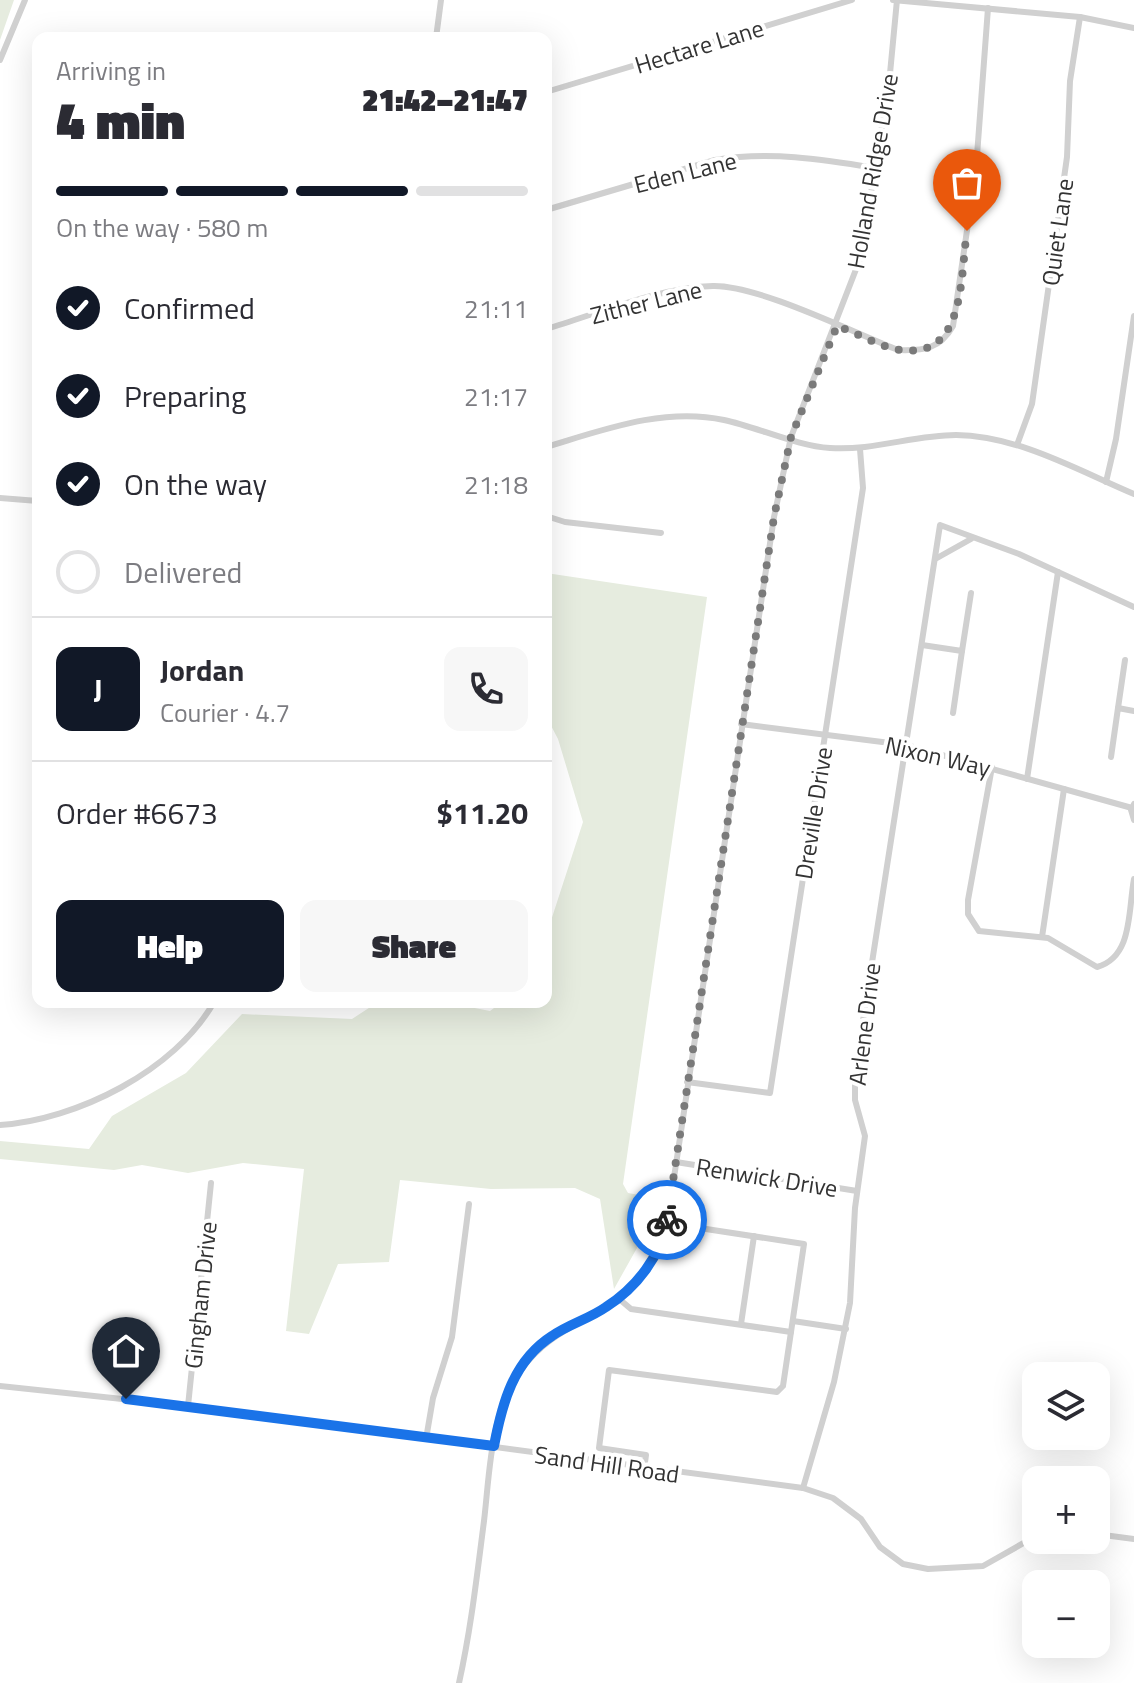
<!DOCTYPE html>
<html lang="en">
<head>
<meta charset="utf-8">
<style>
  body { margin:0; font-family:"Titillium Web",sans-serif; background:#f7f7f7; color:#2b2b33; height:100vh; display:flex; flex-direction:column; font-size:30px; white-space:nowrap }
  * { box-sizing:border-box; margin:0 }
  p { font-size:26px; color:#7c7c81 }
  .icon { flex:none; width:44px; height:44px; fill:none; stroke:currentColor; stroke-width:2; stroke-linecap:round; stroke-linejoin:round }
  .map { position:relative; flex:1; overflow:hidden }
  .panel { position:absolute; left:32px; top:32px; width:520px; height:976px; display:flex; flex-direction:column; background:#fff; border-radius:16px; box-shadow:0 8px 32px #0002 }
  .panel>* { flex:none }
  .controls { position:absolute; left:1022px; top:1362px; display:grid; gap:16px }
  .controls a { display:grid; place-items:center; width:88px; height:88px; border-radius:16px; background:#fff; box-shadow:0 8px 32px #0002; font-size:40px }
  .pin { position:absolute; display:grid; place-items:center; width:68px; height:68px; color:#fff; margin:-82px -34px; border-radius:50% 50% 50% 0; rotate:-45deg; box-shadow:0 0 8px #0007 }
  .pin .icon { rotate:45deg }
  .courier { position:absolute; display:grid; place-items:center; width:80px; height:80px; margin:-40px; border:6px solid #1a73e8; border-radius:50%; background:#fff; color:#222; box-shadow:0 2px 10px #0007 }
  .summary em { font-style:normal; font-weight:800 }
  .summary div { display:flex; flex-direction:column-reverse }
  .summary { display:flex; align-items:center; justify-content:space-between; height:136px; padding:0 24px }
  h1 { font-size:52px; font-weight:800; line-height:60px }
  .bar { display:grid; grid-template-columns:repeat(4,1fr); gap:12px 8px; align-content:center; height:96px; padding:0 24px }
  .bar i { height:10px; border-radius:6px; background:#e1e1e2 }
  .bar .on { background:#111827 }
  .bar p { grid-column:span 4 }
  .line { display:flex; align-items:center; gap:20px; padding:0 24px; border-top:2px solid #e1e1e2 }
  .line div { flex:1 }
  .round { display:grid; place-items:center; flex:none; width:84px; height:84px; border-radius:16px; background:#f7f7f7 }
  ol { padding:0 24px; list-style:none }
  li { display:flex; align-items:center; gap:24px; height:88px }
  li p { margin-inline-start:auto }
  li .icon { padding:8px; border-radius:50%; background:#111827; color:#fff; stroke-width:4 }
  li:last-child { color:#7c7c81 }
  li i { width:44px; height:44px; border:4px solid #e1e1e2; border-radius:50% }
  .primary-button { display:flex; gap:16px; margin-top:auto; padding:16px 24px }
  .primary-button a { flex:1; height:92px; border-radius:16px; background:#111827; color:#fff; font-size:32px; font-weight:800; line-height:92px; text-align:center }
  .primary-button a+a { background:#f7f7f7; color:#2b2b33 }
  .map>svg:first-child { display:block }
  .green { fill:#e6ecdf }
  .lines { fill:none; stroke-linecap:round; stroke-linejoin:round }
  .minor { stroke:#d0d0d0; stroke-width:6 }
  .done { stroke:#7a7a7a; stroke-width:8; stroke-dasharray:0 14.4 }
  .route { stroke:#1a73e8; stroke-width:10 }
  .labels { text-anchor:middle; dominant-baseline:central; stroke-width:8; stroke-linejoin:round; paint-order:stroke }
  .street-label { font-size:24px; fill:#333; stroke:#fff }
</style>
</head>
<body>
<div class="map">
<svg width="1134" height="1683" viewBox="0 0 1134 1683">
  <rect width="100%" height="100%" fill="#fff"/>
  <g class="green">
    <polygon points="0,0 14,0 0,40"/>
    <polygon points="546,573 707,597 623,1184 628,1193 650,1197 651,1223 614,1289 600,1199 575,1188 491,1189 400,1180 389,1262 338,1264 309,1334 286,1331 304,1169 243,1163 188,1173 142,1165 114,1170 0,1159 0,1141 89,1149 112,1116 186,1073 242,1014 352,1019 378,1002 444,1002 490,1011 502,1002 546,1002 546,936 583,822 558,739 546,716"/>
  </g>
  <g class="lines">
    <g class="minor">
      <polyline points="893,0 1080,17 1134,28"/>
      <polyline points="436,38 441,0"/>
      <polyline points="0,60 25,0"/>
      <polyline points="546,92 852,0"/>
      <path d="M 546,210 L 715,160 C 769,151 821,159 875,168"/>
      <path d="M 546,329 C 597,314 660,287 713,286 C 758,285 852,332 898,350 C 924,351 940,349 953,326 L 976,169 L 988,8"/>
      <polyline points="1017,445 1032,404 1067,157 1070,81 1080,17"/>
      <path d="M 546,447 C 603,430 663,407 724,420 C 757,427 797,446 830,448 C 873,451 914,435 956,435 C 1019,436 1077,470 1134,494"/>
      <polyline points="1106,482 1116,439 1134,316"/>
      <polyline points="0,498 38,501"/>
      <polyline points="546,516 565,522 661,533"/>
      <polyline points="937,558 971,539"/>
      <polyline points="922,645 962,651 971,593"/>
      <polyline points="1118,708 1125,660"/>
      <polyline points="953,713 962,651"/>
      <polyline points="741,724 906,745 1132,808"/>
      <polyline points="1111,757 1118,708 1134,711"/>
      <path d="M 992,767 L 968,900 L 968,914 L 979,931 L 1048,938 L 1097,967 C 1133,957 1128,911 1134,879"/>
      <polyline points="1027,779 1058,572"/>
      <polyline points="1134,804 1131,810 1134,820"/>
      <polyline points="1042,937 1064,789"/>
      <polyline points="687,1082 770,1093 863,488 860,449"/>
      <path d="M 0,1125 C 76,1120 175,1071 214,1002"/>
      <polyline points="676,1162 857,1191"/>
      <polyline points="618,1298 631,1309 791,1332"/>
      <polyline points="793,1321 846,1329"/>
      <polyline points="741,1324 754,1236"/>
      <polyline points="0,1386 188,1406 803,1488 833,1498 861,1519 880,1547 903,1564 928,1569 983,1566 1036,1536"/>
      <polyline points="188,1406 211,1183"/>
      <polyline points="426,1439 433,1398 452,1337 469,1204"/>
      <polyline points="644,1469 646,1455 599,1448 609,1370 777,1392 783,1386 804,1244 667,1223"/>
      <polyline points="803,1488 834,1382 850,1303 855,1208 865,1136 855,1100 855,1072 940,525 1019,554 1134,607"/>
      <polyline points="1096,1534 1134,1539"/>
      <path d="M 459,1683 C 471,1629 477,1575 484,1521 C 490,1471 490,1411 521,1370 C 554,1324 599,1321 636,1283 C 648,1271 656,1251 665,1237 L 774,517 L 791,437 L 860,259 L 889,84 L 897,0"/>
    </g>
  </g>
  <g class="lines">
    <path class="done" d="M 667,1220 L 774,517 L 791,437 L 837,326 C 857,333 880,347 901,350 C 966,359 960,276 967,231"/>
    <path class="route" d="M 126,1399 L 494,1446 C 502,1404 513,1361 552,1336 C 569,1324 589,1319 606,1307 C 636,1288 662,1255 667,1220"/>
  </g>
  <g class="labels">
    <g class="street-label">
      <text transform="translate(699 46) rotate(-17)">Hectare Lane</text>
      <text transform="translate(872 171) rotate(-80)">Holland Ridge Drive</text>
      <text transform="translate(685 172) rotate(-14)">Eden Lane</text>
      <text transform="translate(1057 232) rotate(-82)">Quiet Lane</text>
      <text transform="translate(646 302) rotate(-14)">Zither Lane</text>
      <text transform="translate(938 756) rotate(13)">Nixon Way</text>
      <text transform="translate(813 813) rotate(-81)">Dreville Drive</text>
      <text transform="translate(864 1024) rotate(-83)">Arlene Drive</text>
      <text transform="translate(767 1177) rotate(9)">Renwick Drive</text>
      <text transform="translate(200 1295) rotate(-84)">Gingham Drive</text>
      <text transform="translate(607 1464) rotate(8)">Sand Hill Road</text>
    </g>
  </g>
</svg>
<div class="controls">
<a><svg class="icon" aria-label="layers" viewBox="0 0 24 24"><path d="M12 4l9 5-9 5-9-5zM3 14l9 5 9-5"/></svg></a>
<a>+</a>
<a>−</a>
</div>
<div class="pin" style="left:967px;top:231px;background:#ea580c"><svg class="icon" aria-label="bag" viewBox="0 0 24 24"><path d="M5 8h14l-1 12H6zM9 8a3 3 0 0 1 6 0"/></svg></div>
<div class="pin" style="left:126px;top:1399px;background:#1f2937"><svg class="icon" aria-label="home" viewBox="0 0 24 24"><path d="M3 11l9-7 9 7M6 9v11h12V9"/></svg></div>
<div class="courier" style="left:667px;top:1220px"><svg class="icon" aria-label="bike" viewBox="0 0 24 24"><circle cx="6" cy="16" r="4"/><circle cx="18" cy="16" r="4"/><path d="M6 16l4-8h5l3 8M10 8l3 8H6M13 5h3"/></svg></div>
<section class="panel">
<div class="summary"><div><h1>4 min</h1><p>Arriving in</p></div><em>21:42–21:47</em></div>
<div class="bar"><i class="on"></i><i class="on"></i><i class="on"></i><i></i><p>On the way · 580 m</p></div>
<ol>
<li><svg class="icon" aria-label="check" viewBox="0 0 24 24"><path d="M5 12l5 5 9-10"/></svg>Confirmed<p>21:11</p></li>
<li><svg class="icon" aria-label="check" viewBox="0 0 24 24"><path d="M5 12l5 5 9-10"/></svg>Preparing<p>21:17</p></li>
<li><svg class="icon" aria-label="check" viewBox="0 0 24 24"><path d="M5 12l5 5 9-10"/></svg>On the way<p>21:18</p></li>
<li><i></i>Delivered</li>
</ol>
<div class="line" style="height:144px"><b class="round" style="background:#111827;color:#fff">J</b><div><b>Jordan</b><p>Courier · 4.7</p></div><a class="round"><svg class="icon" aria-label="phone" viewBox="0 0 24 24"><path d="M5 4h4l2 5-3 2q2 4 5 5l2-3 5 2v4C11 20 4 13 5 4z"/></svg></a></div>
<div class="line" style="height:104px"><div>Order #6673</div><b>$11.20</b></div>
<div class="primary-button"><a>Help</a><a>Share</a></div>
</section>
</div>
</body>
</html>
